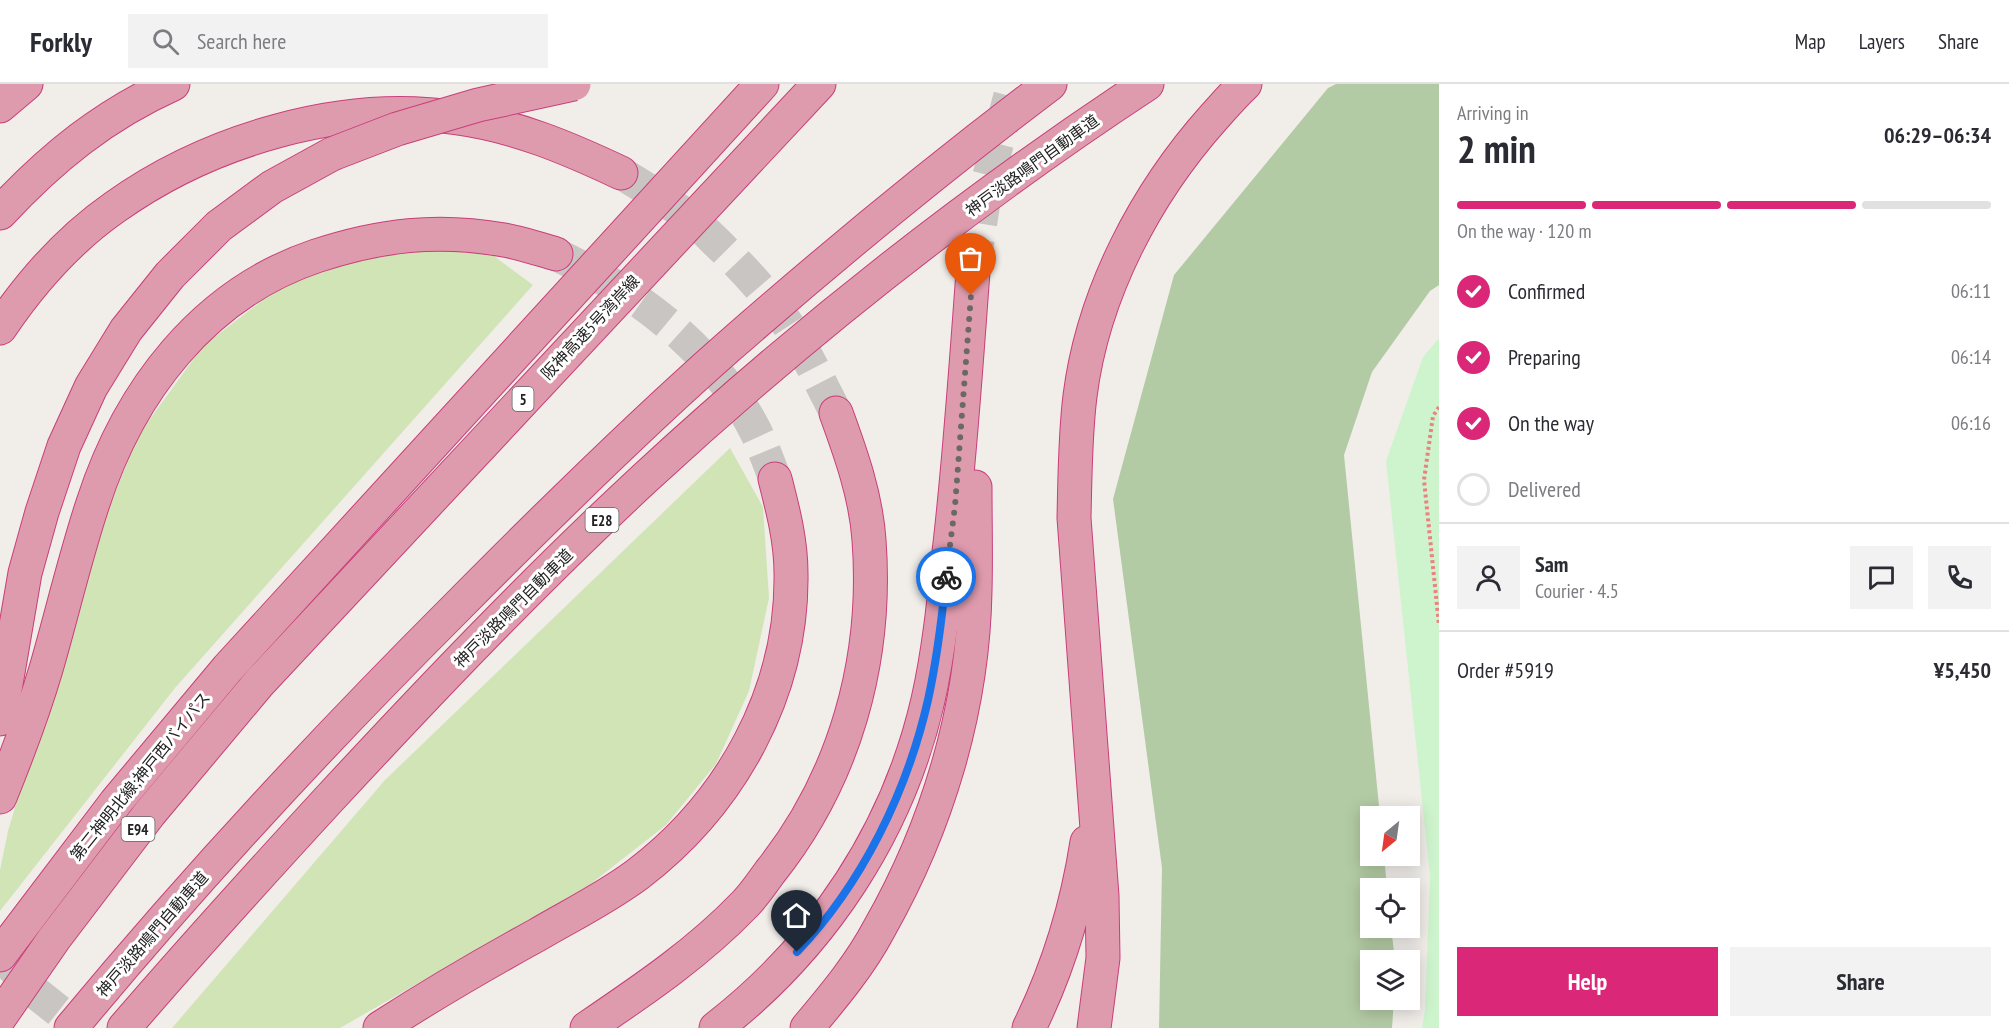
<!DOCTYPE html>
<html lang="en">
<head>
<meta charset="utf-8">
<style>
  body { margin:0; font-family:"PT Sans Narrow","Noto Sans JP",sans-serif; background:#f2f2f3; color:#2b2b33; height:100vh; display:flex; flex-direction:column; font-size:22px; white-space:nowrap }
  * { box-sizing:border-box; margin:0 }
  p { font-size:20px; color:#7c7c81 }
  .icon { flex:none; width:33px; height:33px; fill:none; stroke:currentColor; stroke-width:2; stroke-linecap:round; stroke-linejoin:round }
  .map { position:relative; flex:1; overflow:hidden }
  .drawer { display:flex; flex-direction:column; background:#fff; width:570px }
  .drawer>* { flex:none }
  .needle { width:39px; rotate:209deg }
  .fabs { position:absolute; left:1360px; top:722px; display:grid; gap:12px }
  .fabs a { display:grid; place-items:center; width:60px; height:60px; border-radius:0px; background:#fff; box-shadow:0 3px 15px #0003; font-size:30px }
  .pin { position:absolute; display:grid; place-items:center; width:51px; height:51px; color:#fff; margin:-62px -26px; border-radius:50% 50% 50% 0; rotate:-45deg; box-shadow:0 0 6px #0007 }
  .pin .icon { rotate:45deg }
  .courier { position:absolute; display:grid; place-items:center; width:60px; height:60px; margin:-30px; border:4px solid #1a73e8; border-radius:50%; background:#fff; color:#222; box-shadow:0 2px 8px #0007 }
  .head em { font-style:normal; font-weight:600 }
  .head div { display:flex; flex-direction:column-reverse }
  .head { display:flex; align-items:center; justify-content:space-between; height:102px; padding:0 18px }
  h1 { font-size:39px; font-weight:600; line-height:45px }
  .bar { display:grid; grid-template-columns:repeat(4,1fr); gap:9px 6px; align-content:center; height:72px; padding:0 18px }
  .bar i { height:8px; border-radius:4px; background:#e1e1e2 }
  .bar .current { background:#db2777 }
  .bar p { grid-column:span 4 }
  .line { display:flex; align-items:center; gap:15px; padding:0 18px; border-top:2px solid #e1e1e2 }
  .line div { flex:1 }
  .round { display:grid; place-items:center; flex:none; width:63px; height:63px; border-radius:0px; background:#f2f2f3 }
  ol { padding:0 18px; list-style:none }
  li { display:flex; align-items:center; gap:18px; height:66px }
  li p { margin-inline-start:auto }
  li .icon { padding:6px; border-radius:50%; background:#db2777; color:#fff; stroke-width:4 }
  li:last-child { color:#7c7c81 }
  li i { width:33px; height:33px; border:3px solid #e1e1e2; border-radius:50% }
  .cta { display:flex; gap:12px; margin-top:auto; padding:12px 18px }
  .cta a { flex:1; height:69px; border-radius:0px; background:#db2777; color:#fff; font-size:24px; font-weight:600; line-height:69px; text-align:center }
  .cta a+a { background:#f2f2f3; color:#2b2b33 }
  header { display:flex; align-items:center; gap:36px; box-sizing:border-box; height:84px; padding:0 30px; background:#fff; border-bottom:2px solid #e1e1e2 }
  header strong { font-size:28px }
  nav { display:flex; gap:33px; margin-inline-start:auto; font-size:21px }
  .search { width:420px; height:54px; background:#f2f2f3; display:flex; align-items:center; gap:15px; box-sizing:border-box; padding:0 21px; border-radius:0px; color:#7c7c81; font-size:22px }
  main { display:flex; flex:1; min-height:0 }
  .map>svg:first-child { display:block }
  .grass { fill:#d1e4b6 }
  .forest { fill:#b3cba4 }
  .park { fill:#cef4cd }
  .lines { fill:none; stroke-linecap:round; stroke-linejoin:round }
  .highway-tunnel { stroke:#c8c5c2; stroke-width:33; stroke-dasharray:33 16; stroke-linecap:butt }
  .highway-casing { stroke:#c83e7a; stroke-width:35 }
  .path { stroke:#eb8281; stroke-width:4; stroke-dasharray:3 3; stroke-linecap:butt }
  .highway { stroke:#df9bae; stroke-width:33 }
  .highway-bridge-casing { stroke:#c83e7a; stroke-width:35; stroke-linecap:butt }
  .highway-bridge { stroke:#df9bae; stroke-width:33 }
  .done { stroke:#6a6968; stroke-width:6; stroke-dasharray:0 10.8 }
  .route { stroke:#1a73e8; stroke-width:8 }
  .labels { text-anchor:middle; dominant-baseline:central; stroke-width:6; stroke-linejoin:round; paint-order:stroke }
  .shield { fill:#fff; stroke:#646464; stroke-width:1.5 }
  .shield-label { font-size:15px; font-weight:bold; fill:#222 }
  .street-label { font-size:16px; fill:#222; stroke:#fff }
</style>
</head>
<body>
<header>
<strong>Forkly</strong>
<div class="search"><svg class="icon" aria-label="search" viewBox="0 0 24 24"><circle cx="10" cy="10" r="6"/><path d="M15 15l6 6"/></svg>Search here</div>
<nav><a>Map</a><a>Layers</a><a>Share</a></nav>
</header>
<main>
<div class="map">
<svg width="1439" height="944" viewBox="0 0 1439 944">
  <rect width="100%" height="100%" fill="#f1eeea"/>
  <g class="grass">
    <polygon points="433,162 490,169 533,201 175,604 0,827 0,786 8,747 95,456 139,350 203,262 264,215 326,181"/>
    <polygon points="730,364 763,423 769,514 749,607 716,680 666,741 588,802 340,944 172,944 385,696"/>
  </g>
  <polygon class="forest" points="1336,0 1439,0 1439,201 1430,207 1372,288 1344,371 1380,732 1371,732 1371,771 1384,771 1387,804 1371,804 1371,843 1391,843 1395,876 1371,876 1371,915 1394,915 1392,944 1159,944 1162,784 1113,415 1174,191 1328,4"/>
  <polygon class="park" points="1439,254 1439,944 1422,944 1425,925 1430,792 1386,377 1423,273"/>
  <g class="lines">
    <g class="highway-tunnel">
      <path d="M 621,89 C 652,108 685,127 711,153 C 736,177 762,204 782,232 C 803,262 819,296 836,329"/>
      <path d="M 556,170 C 572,179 589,186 605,196 C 666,231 724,284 756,348 C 763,363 769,379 775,395"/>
      <polyline points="973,188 987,99 1013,0"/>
      <polyline points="0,870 36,909 80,944"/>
    </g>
    <g class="highway-casing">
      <g id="highway">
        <polyline points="0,22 26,0"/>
        <path d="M 0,129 C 51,74 104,31 173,0"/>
        <path d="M 0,244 C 31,198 69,155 115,123 C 209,56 343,16 458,34 C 516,42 568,64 621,89"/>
        <polyline points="0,635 25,489 42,428 64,362 91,303 126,246 170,191 219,142 272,103 332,70"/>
        <path d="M 0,713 C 17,671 33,629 46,585 C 62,530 75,473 93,419 C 129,308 203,210 316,172 C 380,151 437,144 504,156 C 521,159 539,165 556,170"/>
        <polyline points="0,871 116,718 228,584 762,0"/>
        <polyline points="0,933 54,855 150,729 259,599 819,0"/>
        <path d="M 71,944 C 192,798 321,659 455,525 C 543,436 633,347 727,264 C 832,172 939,84 1050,0"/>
        <path d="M 124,944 C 191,866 260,790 330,714 C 432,604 535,496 645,394 C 801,250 969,117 1147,0"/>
        <path d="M 380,944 C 431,911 484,880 537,851 C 571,831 606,814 638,790 C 731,719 793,608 791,489 C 791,457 783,426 775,395"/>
        <path d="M 587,944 C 643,906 698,869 745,820 C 754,811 762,799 770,788 C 845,694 878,576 869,456 C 866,412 851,370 836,329"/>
        <path d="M 716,944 C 822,862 898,747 928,616 C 939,567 944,517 949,468 C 960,375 966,281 973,188"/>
        <path d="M 807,944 C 833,913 860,881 879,845 C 937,743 973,625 975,507 C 976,473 975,438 975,403"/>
        <path d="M 1029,944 C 1058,885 1077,823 1087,758"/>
        <path d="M 1094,944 L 1103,874 L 1102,812 L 1074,434 C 1075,393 1075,352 1080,312 C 1093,209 1146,109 1214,33 C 1224,22 1234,10 1245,0"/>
      </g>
    </g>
    <polyline class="path" points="1439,323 1433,332 1424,396 1439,541"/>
    <use href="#highway" class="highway"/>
    <g class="highway-bridge-casing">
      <polyline id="highway-bridge" points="332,70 397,45 478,21 574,0"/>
    </g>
    <use href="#highway-bridge" class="highway-bridge"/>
  </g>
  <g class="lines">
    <polyline class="done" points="946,493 955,422 971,211"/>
    <path class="route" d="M 797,868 C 862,800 907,708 928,616 C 937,575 942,534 946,493"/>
  </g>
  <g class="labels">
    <g class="shield">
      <rect x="512.5" y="303" width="21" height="24" rx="4.5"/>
      <rect x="585.5" y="424" width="33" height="24" rx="4.5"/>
      <rect x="121.5" y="733" width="33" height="24" rx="4.5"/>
    </g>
    <g class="shield-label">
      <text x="523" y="315">5</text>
      <text x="602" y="436">E28</text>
      <text x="138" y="745">E94</text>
    </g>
    <g class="street-label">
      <text transform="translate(1032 81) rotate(-36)">神戸淡路鳴門自動車道</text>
      <text transform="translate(590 243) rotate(-47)">阪神高速5号湾岸線</text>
      <text transform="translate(513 524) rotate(-45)">神戸淡路鳴門自動車道</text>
      <text transform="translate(140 692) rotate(-51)">第二神明北線;神戸西バイパス</text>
      <text transform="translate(152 850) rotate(-49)">神戸淡路鳴門自動車道</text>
    </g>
  </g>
</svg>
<div class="fabs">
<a><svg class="needle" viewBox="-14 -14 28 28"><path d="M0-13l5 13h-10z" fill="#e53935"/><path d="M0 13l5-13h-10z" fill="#7c7c81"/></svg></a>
<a><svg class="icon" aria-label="locate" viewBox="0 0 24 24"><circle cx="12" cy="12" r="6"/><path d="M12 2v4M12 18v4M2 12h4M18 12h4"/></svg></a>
<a><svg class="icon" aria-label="layers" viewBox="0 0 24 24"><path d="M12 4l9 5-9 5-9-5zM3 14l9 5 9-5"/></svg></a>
</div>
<div class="pin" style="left:971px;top:211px;background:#ea580c"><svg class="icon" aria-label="bag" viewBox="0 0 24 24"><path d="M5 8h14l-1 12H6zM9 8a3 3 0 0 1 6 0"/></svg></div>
<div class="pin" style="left:797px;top:868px;background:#1f2937"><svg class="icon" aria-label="home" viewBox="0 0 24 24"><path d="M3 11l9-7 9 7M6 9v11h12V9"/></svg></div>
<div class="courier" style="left:946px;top:493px"><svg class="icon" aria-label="bike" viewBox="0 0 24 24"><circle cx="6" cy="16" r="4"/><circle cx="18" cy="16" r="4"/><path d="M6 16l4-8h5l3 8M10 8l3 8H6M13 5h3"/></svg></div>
</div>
<section class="drawer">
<div class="head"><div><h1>2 min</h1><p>Arriving in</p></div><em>06:29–06:34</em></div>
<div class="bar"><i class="current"></i><i class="current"></i><i class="current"></i><i></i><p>On the way · 120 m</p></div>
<ol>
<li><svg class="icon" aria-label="check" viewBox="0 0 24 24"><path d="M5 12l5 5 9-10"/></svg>Confirmed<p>06:11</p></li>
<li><svg class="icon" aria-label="check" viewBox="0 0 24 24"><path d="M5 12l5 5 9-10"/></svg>Preparing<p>06:14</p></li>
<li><svg class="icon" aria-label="check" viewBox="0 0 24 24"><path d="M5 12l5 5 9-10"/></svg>On the way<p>06:16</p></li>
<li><i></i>Delivered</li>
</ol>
<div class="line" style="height:108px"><a class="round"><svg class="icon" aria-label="person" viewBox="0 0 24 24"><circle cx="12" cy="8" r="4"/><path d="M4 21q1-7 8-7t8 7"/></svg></a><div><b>Sam</b><p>Courier · 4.5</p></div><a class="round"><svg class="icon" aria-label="chat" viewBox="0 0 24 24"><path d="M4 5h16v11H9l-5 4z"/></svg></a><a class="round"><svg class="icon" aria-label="phone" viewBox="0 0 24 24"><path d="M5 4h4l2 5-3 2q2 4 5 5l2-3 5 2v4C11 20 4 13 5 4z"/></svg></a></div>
<div class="line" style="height:78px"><div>Order #5919</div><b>¥5,450</b></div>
<div class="cta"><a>Help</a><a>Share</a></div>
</section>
</main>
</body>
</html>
